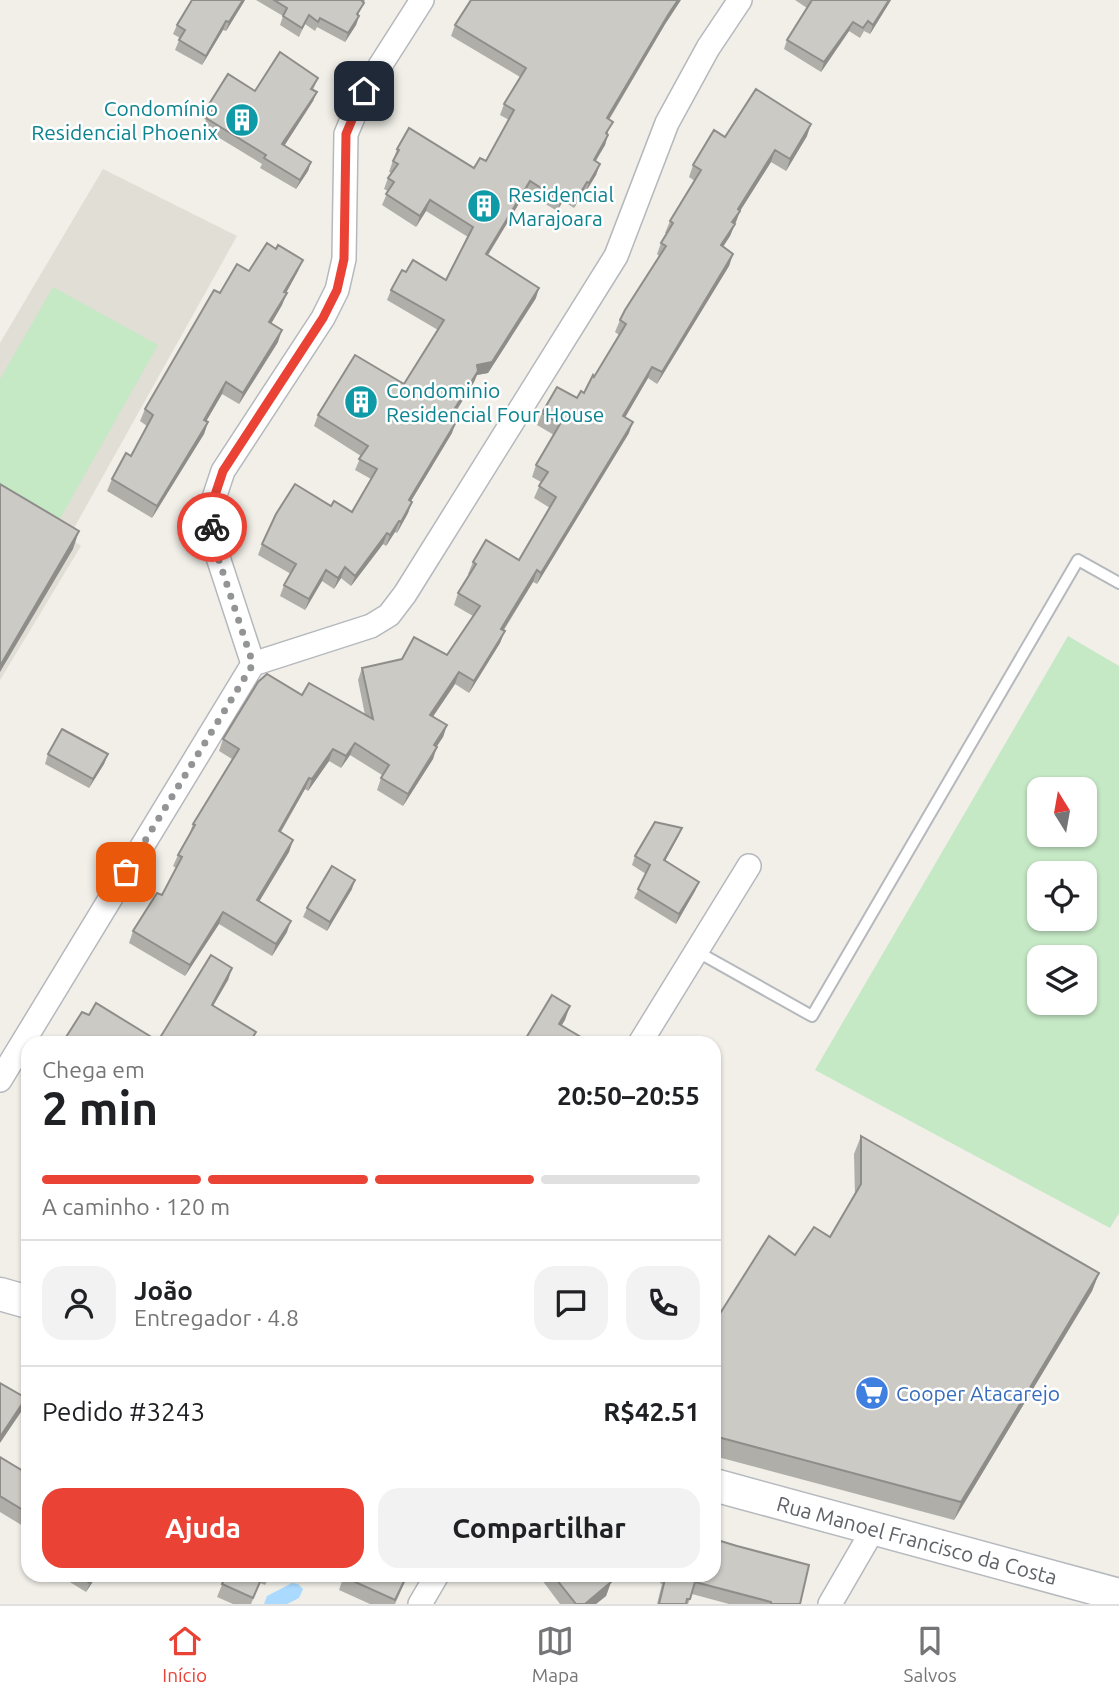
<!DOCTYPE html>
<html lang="pt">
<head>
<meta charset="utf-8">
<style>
  body { margin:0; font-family:Ubuntu,sans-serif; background:#f2f2f2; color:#202124; height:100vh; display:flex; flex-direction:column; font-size:26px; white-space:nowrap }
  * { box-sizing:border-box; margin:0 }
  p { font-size:23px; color:#757577 }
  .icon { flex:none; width:38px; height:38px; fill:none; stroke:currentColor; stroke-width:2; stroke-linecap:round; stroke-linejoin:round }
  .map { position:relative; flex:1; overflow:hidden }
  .sheet { position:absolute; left:21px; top:1036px; width:700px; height:546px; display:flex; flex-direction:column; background:#fff; border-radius:21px; box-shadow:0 2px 5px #0004 }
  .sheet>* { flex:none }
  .needle { width:46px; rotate:349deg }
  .controls { position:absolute; left:1027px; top:777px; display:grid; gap:14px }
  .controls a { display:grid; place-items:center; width:70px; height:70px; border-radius:14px; background:#fff; box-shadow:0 2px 5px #0004; font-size:35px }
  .pin { position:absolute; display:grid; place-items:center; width:60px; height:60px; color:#fff; margin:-30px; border-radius:14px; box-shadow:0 4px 10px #0006 }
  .courier { position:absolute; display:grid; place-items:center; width:70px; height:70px; margin:-35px; border:5px solid #ea4335; border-radius:50%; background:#fff; color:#222; box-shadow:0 2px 9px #0007 }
  .head em { font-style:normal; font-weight:600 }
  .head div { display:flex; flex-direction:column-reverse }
  .head { display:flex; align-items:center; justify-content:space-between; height:119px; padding:0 21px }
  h1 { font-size:46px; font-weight:600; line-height:52px }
  .bar { display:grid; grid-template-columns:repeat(4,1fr); gap:10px 7px; align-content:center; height:84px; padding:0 21px }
  .bar i { height:9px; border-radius:5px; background:#e0e0e0 }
  .bar .selected { background:#ea4335 }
  .bar p { grid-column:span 4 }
  .line { display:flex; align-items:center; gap:18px; padding:0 21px; border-top:2px solid #e0e0e0 }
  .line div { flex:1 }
  .round { display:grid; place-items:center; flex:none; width:74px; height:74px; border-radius:21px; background:#f2f2f2 }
  .button { display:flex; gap:14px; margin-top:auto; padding:14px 21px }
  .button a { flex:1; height:80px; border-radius:21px; background:#ea4335; color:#fff; font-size:28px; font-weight:600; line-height:80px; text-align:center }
  .button a+a { background:#f2f2f2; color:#202124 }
  .dock { display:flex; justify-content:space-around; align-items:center; height:98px; border-top:2px solid #e0e0e0; background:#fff; font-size:19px; color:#757577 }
  .dock a { display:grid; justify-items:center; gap:4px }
  .dock .selected { color:#ea4335 }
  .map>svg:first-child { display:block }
  .education { fill:#e1ded6 }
  .green { fill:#c5e8c5; fill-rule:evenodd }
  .water { fill:#aadaff }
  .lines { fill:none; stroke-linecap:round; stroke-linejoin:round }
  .service-casing { stroke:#b5b8bc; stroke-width:14 }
  .minor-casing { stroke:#b5b8bc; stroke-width:26 }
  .secondary-casing { stroke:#b6babf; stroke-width:35 }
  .service { stroke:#fff; stroke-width:10 }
  .minor { stroke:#fff; stroke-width:23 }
  .secondary { stroke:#fff; stroke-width:32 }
  .wall { fill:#afaea9 }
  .shaded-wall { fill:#8f8d8a }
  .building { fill:#cccac5; stroke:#8f8d8a; stroke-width:2 }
  .done { stroke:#929495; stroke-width:7; stroke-dasharray:0 12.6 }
  .route { stroke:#ea4335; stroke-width:9 }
  .labels { text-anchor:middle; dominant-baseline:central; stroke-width:5; stroke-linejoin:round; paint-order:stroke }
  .culture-label { font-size:21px; fill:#0d838f; stroke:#fff; text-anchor:start }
  .shop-label { font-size:21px; fill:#366cbe; stroke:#fff; text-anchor:start }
  .street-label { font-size:21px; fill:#5f6368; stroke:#fff }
</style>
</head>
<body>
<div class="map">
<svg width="1119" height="1604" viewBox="0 0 1119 1604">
  <rect width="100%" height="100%" fill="#f1efe8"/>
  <polygon class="education" points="103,169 237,236 69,537 81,546 0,680 0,343"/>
  <g class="green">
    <polygon points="53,287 158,345 57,524 0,490 0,379"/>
    <path d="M 1068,636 L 1119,666 L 1119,1213 L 1110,1228 L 815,1070 ZM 1040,789 L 1085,789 L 1085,835 L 1040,835 ZM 1040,873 L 1085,873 L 1085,919 L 1040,919 ZM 1040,957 L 1085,957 L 1085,1003 L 1040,1003 Z"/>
  </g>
  <polygon class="water" points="292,1583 298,1584 303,1589 299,1598 287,1604 264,1604 267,1596"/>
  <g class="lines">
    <g class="service-casing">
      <polyline id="service" points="696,951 812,1016 1078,560 1119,583"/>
    </g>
    <g class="minor-casing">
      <g id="minor">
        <polyline points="253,664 212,539 212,504 223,471 323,318 337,290 344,259 346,134 364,91 422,0"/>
        <polyline points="640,1043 749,866"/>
        <polyline points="0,1080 253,664 371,626 389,615 405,594 616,256 667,123 708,48 740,0"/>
        <polyline points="420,1604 437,1575"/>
        <polyline points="830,1604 874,1528"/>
      </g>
    </g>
    <g class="secondary-casing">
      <g id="secondary">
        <polyline points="0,1294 28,1302"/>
        <polyline points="714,1485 1119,1595"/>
      </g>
    </g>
    <use href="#service" class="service"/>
    <use href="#minor" class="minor"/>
    <use href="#secondary" class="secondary"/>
  </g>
  <g class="wall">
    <polygon points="245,0 226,31 223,30 202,65 175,50 180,38 173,34 177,25"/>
    <polygon points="256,0 365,0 358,15 359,16 356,25 345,42 317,27 315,31 305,24 299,37 280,25 283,16"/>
    <polygon points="795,0 891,0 870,34 864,31 860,38 849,31 821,72 784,49 787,40 807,8"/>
    <polygon points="455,25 664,26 609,120 608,134 605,145 595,161 600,164 596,175 585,193 583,192 574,208 563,201 557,211 526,192 487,255 536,298 488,373 477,375 474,382 451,419 452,433 411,501 408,513 397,533 395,532 386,546 383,544 351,586 341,578 334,589 322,581 305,610 280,596 284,585 291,574 258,555 262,544 331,506 352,512 371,479 355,470 361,456 314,426 318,415 404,384 438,330 387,300 391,290 406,272 446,280 468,237 426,211 416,227 382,205 388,191 384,189 388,178 392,173 389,172 397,149 474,168 486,161 509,120 500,115 504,104 520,77 451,36"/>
    <polygon points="318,78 313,90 317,92 313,101 284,146 311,162 308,171 296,189 260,168 262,164 203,128 206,120 203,118 206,109 255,91"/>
    <polygon points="807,136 786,171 771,162 740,211 730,236 723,247 733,254 729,266 657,384 648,378 625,417 629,433 537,584 533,582 504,630 500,643 469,693 455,684 433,716 447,725 443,737 436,747 433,759 403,806 377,790 382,775 350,755 341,768 329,761 308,791 305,789 281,832 293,840 289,852 259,901 287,932 272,956 219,924 185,976 129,943 133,931 162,895 176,868 173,866 178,855 189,835 193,824 232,759 219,751 223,739 302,695 365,715 358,680 362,668 447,655 473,616 454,605 458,593 469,575 468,574 473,562 519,560 550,508 534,498 541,482 532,477 536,465 554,435 537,425 542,413 577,398 584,393 594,377 619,335 615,332 620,320 659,256 657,254 661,243 667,233 665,233 670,221 695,181 689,177 693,165 725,137"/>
    <polygon points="249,271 298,271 286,293 282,305 271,324 278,342 239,404 222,394 206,421 208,422 204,434 152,518 107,491 112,479 131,456 147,426 140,421 145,409 220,293"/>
    <polygon points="48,754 108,754 104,764 89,788 45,764"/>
    <polygon points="682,828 678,837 665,861 699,882 695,891 676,924 634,898 646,874 632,865 635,856"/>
    <polygon points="352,889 327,931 303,917 307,908"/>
    <polygon points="232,968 228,980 213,1006 256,1032 252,1043 64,1043 66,1037 89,1015 158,1041"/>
    <polygon points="861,1136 1099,1273 1092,1291 954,1520 714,1456 714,1323 795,1255 830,1237 855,1195 854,1154"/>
    <polygon points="0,1457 28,1474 28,1529 0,1512"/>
    <polygon points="66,1575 97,1575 86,1592 65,1579"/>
    <polygon points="226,1575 270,1575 265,1585 260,1583 251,1604 233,1604 217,1597"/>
    <polygon points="337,1575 408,1575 395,1604 370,1604 339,1590 343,1578"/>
    <polygon points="543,1575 605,1575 611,1582 606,1596 596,1604 560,1604 542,1580"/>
    <polygon points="662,1575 714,1575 800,1604 729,1604 692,1594 688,1604 657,1604 662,1584 660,1583"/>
  </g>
  <g class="shaded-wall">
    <polygon points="243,0 245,0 226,31 229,22"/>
    <polygon points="678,0 681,0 664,26 603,129 607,118 668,15"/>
    <polygon points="889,0 891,0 870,34 873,25"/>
    <polygon points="359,16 356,25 345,42 348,33"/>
    <polygon points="226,21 223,30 202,65 206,56"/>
    <polygon points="853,22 849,31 821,72 824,62"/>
    <polygon points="317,92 313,101 279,154 282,144"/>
    <polygon points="811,124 807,136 786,171 790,159"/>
    <polygon points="608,135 605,145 590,171 594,160"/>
    <polygon points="775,150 771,162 740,211 736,222 727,234 738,209"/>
    <polygon points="311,162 308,171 296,189 300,180"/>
    <polygon points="600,164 596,175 585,193 589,183"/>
    <polygon points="530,181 526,192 482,265 486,254"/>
    <polygon points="587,182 583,192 574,208 578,197"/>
    <polygon points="567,190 563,201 557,211 561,201"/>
    <polygon points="430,200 426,211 416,227 420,216"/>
    <polygon points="735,224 730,236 716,257 721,245"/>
    <polygon points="733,254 729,266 657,384 662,372"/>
    <polygon points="303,260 298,271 280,304 284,292"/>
    <polygon points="539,288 536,298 488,373 477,375 474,382 445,429 449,418 477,365"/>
    <polygon points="287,293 282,305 265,334 269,322"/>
    <polygon points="282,330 278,342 239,404 243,393"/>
    <polygon points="652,367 648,378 619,428 623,416"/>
    <polygon points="226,382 222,394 200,432 204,420"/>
    <polygon points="208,422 204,434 152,518 157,506"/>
    <polygon points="456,422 452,433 405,511 409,500"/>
    <polygon points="633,422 629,433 537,584 541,573"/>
    <polygon points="412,502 408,513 397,533 401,522"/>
    <polygon points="399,521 395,532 386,546 390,535"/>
    <polygon points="79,531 73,549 0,672 0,666"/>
    <polygon points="387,533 383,544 351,586 355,576"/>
    <polygon points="345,567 341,578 334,589 338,578"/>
    <polygon points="326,570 322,581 305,610 309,599"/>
    <polygon points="537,570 533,582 497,640 501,629"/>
    <polygon points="505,631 500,643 469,693 474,681"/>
    <polygon points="459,672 455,684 426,727 430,715"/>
    <polygon points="447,725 443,737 430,757 434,745"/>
    <polygon points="355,743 350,755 341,768 346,756"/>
    <polygon points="437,747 433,759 403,806 408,794"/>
    <polygon points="333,749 329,761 308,791 312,779"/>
    <polygon points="108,754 104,764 89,788 93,779"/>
    <polygon points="309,778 305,789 274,843 279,831"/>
    <polygon points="682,828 678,837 660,870 664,860"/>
    <polygon points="293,840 289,852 253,912 257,900"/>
    <polygon points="355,880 352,889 327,931 330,922"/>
    <polygon points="699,882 695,891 676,924 679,914"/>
    <polygon points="223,912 219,924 185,976 190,965"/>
    <polygon points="291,921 287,932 272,956 276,944"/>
    <polygon points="232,968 228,980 207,1016 212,1005"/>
    <polygon points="570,1006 565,1020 554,1038 559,1024"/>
    <polygon points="1099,1273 1092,1291 954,1520 961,1502"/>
    <polygon points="26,1398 21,1412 0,1443 0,1437"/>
    <polygon points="94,1575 97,1575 86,1592 90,1583"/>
    <polygon points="407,1575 408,1575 394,1604"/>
    <polygon points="611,1582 606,1596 596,1604 585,1604"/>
  </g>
  <g class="building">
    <polygon points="192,0 243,0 229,22 226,21 206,56 179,40 185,30 177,25"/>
    <polygon points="274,0 363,0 362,1 364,3 357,14 359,16 348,33 320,18 318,22 309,15 302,28 283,16 287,8"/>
    <polygon points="471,0 678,0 668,15 607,118 613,122 606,133 608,135 594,160 600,164 589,183 587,182 578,197 567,190 561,201 530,181 486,254 539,288 492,362 477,365 478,371 449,418 456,422 409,500 412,502 401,522 399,521 390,535 387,533 355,576 345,567 338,578 326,570 309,599 284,585 296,564 262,544 276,514 295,484 331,506 334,501 352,512 377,469 359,459 368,446 318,415 355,355 404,384 444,320 391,290 402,270 406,272 413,260 446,280 473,227 430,200 420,216 386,194 394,182 388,178 398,164 393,161 399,150 397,149 409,128 474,168 480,158 486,161 514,110 504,104 526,68 455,25"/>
    <polygon points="812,0 889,0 873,25 868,21 863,28 853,22 824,62 787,40"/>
    <polygon points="280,52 318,78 311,89 317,92 282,144 311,162 300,180 264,158 266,155 206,118 211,111 206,109 228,74 255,91"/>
    <polygon points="756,89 811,124 790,159 775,150 738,209 740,211 732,222 735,224 721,245 733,254 662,372 652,367 623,416 633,422 541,573 537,570 501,629 505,631 474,681 459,672 430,715 447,725 434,745 437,747 408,794 381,778 389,765 355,743 346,756 333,749 312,779 309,778 279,831 293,840 257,900 291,921 276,944 223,912 190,965 133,931 157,893 162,895 182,857 178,855 195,825 193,824 239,749 223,739 258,682 267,674 302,695 309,683 373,719 362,668 402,659 414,637 447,655 480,606 458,593 476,564 473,562 486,540 519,560 556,497 539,486 548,472 536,465 560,424 542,413 557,387 577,398 581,391 584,393 593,375 594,377 626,324 620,320 625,310 666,246 661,243 673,223 670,221 701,170 693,165 714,130 725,137"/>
    <polygon points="267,243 276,249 278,245 303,260 284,292 287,293 269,322 282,330 243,393 226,382 204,420 208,422 157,506 112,479 126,453 131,456 153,415 145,409 214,290 220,293 237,264 249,271"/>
    <polygon points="0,484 79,531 0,666"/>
    <polygon points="62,729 108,754 93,779 48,754"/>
    <polygon points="655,822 682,828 664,860 699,882 679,914 638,889 650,865 635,856"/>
    <polygon points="332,866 355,880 330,922 307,908"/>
    <polygon points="211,955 232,968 212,1005 256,1032 249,1043 68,1043 69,1040 66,1037 82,1012 89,1015 96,1003 158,1041"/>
    <polygon points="552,995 570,1006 559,1024 591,1043 523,1043"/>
    <polygon points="861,1136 1099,1273 961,1502 714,1436 714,1323 769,1236 795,1255 814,1227 830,1237 861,1184"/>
    <polygon points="0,1383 26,1398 0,1437"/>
    <polygon points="0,1457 28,1474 28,1513 0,1496"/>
    <polygon points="714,1539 737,1546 809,1565 800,1604 771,1604 771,1602 695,1582 690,1599 687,1599 686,1604 659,1604 666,1575 714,1575"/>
    <polygon points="77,1575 94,1575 90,1583"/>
    <polygon points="226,1575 263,1575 253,1598 222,1584"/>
    <polygon points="345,1575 407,1575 395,1600 344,1577"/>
    <polygon points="553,1575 605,1575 611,1582 585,1604 576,1604"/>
  </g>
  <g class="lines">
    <polyline class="done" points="126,872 253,664 212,539 212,527"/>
    <polyline class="route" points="212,527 212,504 223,471 323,318 337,290 344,259 346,134 364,91"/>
  </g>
  <defs>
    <g id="building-disc" transform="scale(1.75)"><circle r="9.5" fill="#0f9aa8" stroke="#fff"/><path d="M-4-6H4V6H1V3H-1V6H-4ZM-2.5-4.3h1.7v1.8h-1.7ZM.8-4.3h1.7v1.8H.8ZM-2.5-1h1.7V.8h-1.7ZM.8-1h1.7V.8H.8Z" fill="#fff"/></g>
    <g id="supermarket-disc" transform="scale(1.75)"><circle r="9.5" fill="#3f7fe0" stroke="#fff"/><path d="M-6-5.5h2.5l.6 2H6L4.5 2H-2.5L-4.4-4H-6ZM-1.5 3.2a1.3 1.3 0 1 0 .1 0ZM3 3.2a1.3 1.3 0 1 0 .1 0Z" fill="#fff"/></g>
  </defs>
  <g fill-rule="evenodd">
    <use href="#building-disc" x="242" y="120"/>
    <use href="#building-disc" x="484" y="206"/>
    <use href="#building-disc" x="361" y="402"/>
    <use href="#supermarket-disc" x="872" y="1393"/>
  </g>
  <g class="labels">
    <g class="culture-label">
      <text x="218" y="108" text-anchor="end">Condomínio<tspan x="218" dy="24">Residencial Phoenix</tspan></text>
      <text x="508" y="194">Residencial<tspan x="508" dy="24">Marajoara</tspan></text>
      <text x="386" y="390">Condominio<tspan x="386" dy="24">Residencial Four House</tspan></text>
    </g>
    <g class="shop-label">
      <text x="896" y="1393">Cooper Atacarejo</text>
    </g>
    <g class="street-label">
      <text transform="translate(917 1540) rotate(15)">Rua Manoel Francisco da Costa</text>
    </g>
  </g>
</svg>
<div class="controls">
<a><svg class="needle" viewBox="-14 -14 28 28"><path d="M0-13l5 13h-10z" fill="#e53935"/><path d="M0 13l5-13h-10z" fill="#757577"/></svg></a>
<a><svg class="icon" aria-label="locate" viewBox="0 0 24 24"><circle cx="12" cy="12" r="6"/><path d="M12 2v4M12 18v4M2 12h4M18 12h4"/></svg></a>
<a><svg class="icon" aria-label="layers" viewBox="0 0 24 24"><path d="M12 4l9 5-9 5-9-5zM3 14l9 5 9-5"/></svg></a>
</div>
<div class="pin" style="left:126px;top:872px;background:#ea580c"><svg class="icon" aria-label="bag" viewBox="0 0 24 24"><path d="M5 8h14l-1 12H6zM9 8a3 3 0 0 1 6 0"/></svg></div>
<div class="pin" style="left:364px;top:91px;background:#1f2937"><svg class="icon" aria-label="home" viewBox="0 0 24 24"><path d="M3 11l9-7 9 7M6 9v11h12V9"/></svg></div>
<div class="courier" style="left:212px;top:527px"><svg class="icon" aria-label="bike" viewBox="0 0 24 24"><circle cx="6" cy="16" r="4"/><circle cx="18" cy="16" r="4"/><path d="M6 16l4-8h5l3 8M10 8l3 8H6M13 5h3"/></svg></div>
<section class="sheet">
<div class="head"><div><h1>2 min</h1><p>Chega em</p></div><em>20:50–20:55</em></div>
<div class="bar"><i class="selected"></i><i class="selected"></i><i class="selected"></i><i></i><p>A caminho · 120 m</p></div>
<div class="line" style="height:126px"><a class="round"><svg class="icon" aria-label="person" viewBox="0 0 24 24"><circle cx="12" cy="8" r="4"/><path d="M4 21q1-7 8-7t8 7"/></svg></a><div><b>João</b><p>Entregador · 4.8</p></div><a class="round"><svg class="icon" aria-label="chat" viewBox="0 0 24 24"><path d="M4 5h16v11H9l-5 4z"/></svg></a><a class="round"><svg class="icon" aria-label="phone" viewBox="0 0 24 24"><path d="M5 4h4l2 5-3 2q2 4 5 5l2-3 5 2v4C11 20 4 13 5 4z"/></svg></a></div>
<div class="line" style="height:91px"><div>Pedido #3243</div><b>R$42.51</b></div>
<div class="button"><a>Ajuda</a><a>Compartilhar</a></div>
</section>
</div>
<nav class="dock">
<a class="selected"><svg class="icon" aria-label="home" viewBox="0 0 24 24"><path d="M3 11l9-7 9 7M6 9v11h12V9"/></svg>Início</a>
<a><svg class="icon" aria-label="map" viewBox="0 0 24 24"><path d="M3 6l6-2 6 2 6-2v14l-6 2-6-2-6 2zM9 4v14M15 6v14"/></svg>Mapa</a>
<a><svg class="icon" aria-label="saved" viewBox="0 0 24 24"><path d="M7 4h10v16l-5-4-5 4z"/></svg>Salvos</a>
</nav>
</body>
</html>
